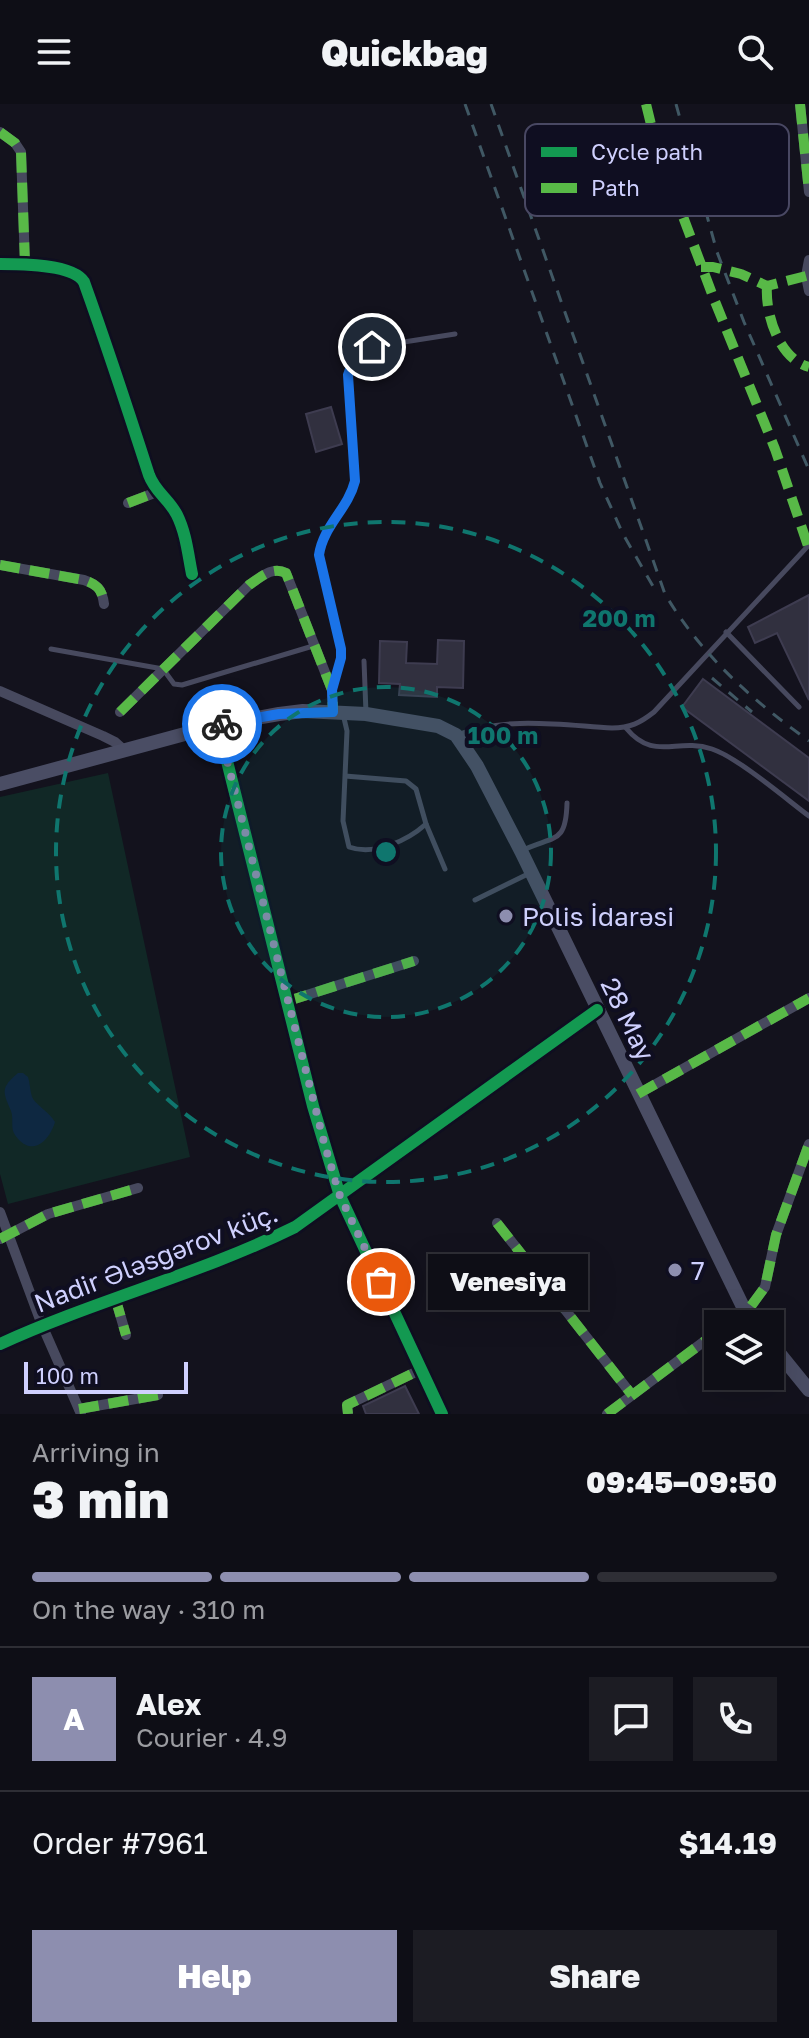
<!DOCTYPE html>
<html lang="en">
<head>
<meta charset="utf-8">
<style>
  body { margin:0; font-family:"Golos Text",sans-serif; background:#1c1c23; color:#f1f3f6; height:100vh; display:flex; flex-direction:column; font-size:30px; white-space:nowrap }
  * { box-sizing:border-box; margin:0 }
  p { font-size:26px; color:#9b9ca1 }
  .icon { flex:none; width:44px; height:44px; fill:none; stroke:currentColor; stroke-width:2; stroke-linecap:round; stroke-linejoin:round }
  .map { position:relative; height:1310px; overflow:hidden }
  .panel { display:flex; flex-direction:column; background:#0e0e16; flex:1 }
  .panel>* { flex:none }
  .buttons { position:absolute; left:704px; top:1206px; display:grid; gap:16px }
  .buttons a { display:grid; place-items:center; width:80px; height:80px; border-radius:0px; background:#0e0e16; box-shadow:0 8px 32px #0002,0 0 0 2px #2e2e35; font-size:40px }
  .scale { position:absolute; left:24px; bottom:20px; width:164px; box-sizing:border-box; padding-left:8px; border:4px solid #cfd0fe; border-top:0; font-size:22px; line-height:28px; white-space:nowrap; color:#cfd0fe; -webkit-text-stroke:6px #0f0e21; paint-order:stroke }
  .pin { position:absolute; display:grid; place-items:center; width:68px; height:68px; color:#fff; margin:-34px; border:4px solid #fff; border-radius:50%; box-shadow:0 2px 8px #0007 }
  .courier { position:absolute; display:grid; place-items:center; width:80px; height:80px; margin:-40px; border:6px solid #1a73e8; border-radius:50%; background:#fff; color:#222; box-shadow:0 2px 10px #0007 }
  .bubble { position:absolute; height:56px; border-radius:0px; background:#0e0e16; box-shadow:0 8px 32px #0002,0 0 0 2px #2e2e35; font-size:26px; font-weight:800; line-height:56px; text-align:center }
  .headline em { font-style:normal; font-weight:800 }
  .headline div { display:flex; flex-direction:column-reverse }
  .headline { display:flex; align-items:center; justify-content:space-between; height:136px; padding:0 32px }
  h1 { font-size:52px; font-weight:800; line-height:60px }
  .bar { display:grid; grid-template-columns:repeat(4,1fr); gap:12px 8px; align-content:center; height:96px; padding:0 32px }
  .bar i { height:10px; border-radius:6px; background:#2e2e35 }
  .bar .current { background:#8d8eaf }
  .bar p { grid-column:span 4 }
  .line { display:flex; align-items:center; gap:20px; padding:0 32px; border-top:2px solid #2e2e35 }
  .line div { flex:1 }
  .round { display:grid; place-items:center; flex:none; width:84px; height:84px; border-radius:0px; background:#1c1c23 }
  .primary-button { display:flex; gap:16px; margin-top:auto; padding:16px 32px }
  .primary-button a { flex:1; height:92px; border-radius:0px; background:#8d8eaf; color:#fff; font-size:32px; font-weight:800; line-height:92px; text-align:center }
  .primary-button a+a { background:#1c1c23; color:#f1f3f6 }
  header { display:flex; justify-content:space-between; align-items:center; height:104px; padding:0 32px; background:#0e0e16; font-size:36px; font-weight:800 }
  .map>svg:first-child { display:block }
  .green { fill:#112826 }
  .water { fill:#0e2841 }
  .building { fill:#31303f; stroke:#3e3c50; stroke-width:2 }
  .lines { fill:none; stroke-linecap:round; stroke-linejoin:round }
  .lane { stroke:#47495e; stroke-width:5 }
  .street { stroke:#47495e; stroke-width:10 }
  .secondary { stroke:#4a4d64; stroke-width:14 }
  .rail { stroke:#405864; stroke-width:3; stroke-dasharray:12 10; stroke-linecap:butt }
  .quiet { stroke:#58b947; stroke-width:10; stroke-dasharray:20 10; stroke-linecap:butt }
  .cycleway-casing { stroke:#0f0e21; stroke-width:17 }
  .cycleway { stroke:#139951; stroke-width:12 }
  .done { stroke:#8d8eaf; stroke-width:8; stroke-dasharray:0 14.4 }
  .route { stroke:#1a73e8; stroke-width:10 }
  .ring { fill:none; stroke:#0f766e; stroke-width:4; stroke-dasharray:14 10 }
  .poi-dot { fill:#8d8eaf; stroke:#0f0e21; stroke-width:3 }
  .labels { text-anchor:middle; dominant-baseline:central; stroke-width:8; stroke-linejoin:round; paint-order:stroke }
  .poi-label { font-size:26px; fill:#cfd0fe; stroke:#0f0e21; text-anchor:start }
  .street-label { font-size:26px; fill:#cfd0fe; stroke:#0f0e21 }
  .key { fill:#0f0e21; stroke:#494863; stroke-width:2 }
  .key-label { font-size:22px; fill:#cfd0fe }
  .centre { fill:#0f766e; stroke:#0f0e21; stroke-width:4 }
  .ring-label { font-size:24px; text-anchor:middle; font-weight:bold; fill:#0f766e; stroke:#0f0e21; stroke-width:8; stroke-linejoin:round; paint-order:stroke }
</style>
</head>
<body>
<header><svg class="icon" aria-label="menu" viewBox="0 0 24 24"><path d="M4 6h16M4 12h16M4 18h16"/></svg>Quickbag<svg class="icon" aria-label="search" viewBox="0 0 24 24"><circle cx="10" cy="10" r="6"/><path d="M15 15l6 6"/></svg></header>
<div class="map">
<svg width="809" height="1310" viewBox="0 0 809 1310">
  <rect width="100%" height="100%" fill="#13121d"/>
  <polygon class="green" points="108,669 190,1053 8,1100 0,1070 0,693"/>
  <path class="water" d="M 18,969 L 23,969 L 28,973 C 30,979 30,987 32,993 C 35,1000 49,1008 55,1018 C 49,1038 31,1054 15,1031 C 10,1024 14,1015 11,1007 C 3,988 0,984 18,969 Z"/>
  <g class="building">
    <polygon points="331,303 342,340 316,348 306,310"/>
    <polygon points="809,491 809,596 777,529 755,539 748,523"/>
    <polygon points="438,536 464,537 463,584 437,583 437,593 399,591 400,580 379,579 380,537 407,538 406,559 437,560"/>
    <polygon points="703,575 809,654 809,697 682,603"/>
    <polygon points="405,1282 419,1310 366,1310 363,1302"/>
  </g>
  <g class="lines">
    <g class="lane">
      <polyline points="726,528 799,603"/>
      <polyline points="51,545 163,565 174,580 182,581 313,542"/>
      <polyline points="364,557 366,609"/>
      <path d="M 332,585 L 341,554 L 341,545 L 319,451 C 323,422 347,405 355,377 L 348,271 L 354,254 L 372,243 L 455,230"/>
      <path d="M 343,610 L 347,627 L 343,717 L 349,743 C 374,752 407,737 426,720 L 416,685 L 406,677 L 345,672"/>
      <path d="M 626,624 C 654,658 676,633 712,645 C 737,653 785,694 809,712"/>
      <path d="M 457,631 C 507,612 560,621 612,624 C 630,624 640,619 654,608 L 808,442"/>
      <polyline points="426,720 445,765"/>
      <path d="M 521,747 C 554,731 566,741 567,699"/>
      <polyline points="475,796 530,769"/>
    </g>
    <g class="street">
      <polyline points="800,0 809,88"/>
      <polyline points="0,28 15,39 21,48 25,160"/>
      <polyline points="809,156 806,172 809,187"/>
      <path d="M 0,160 C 21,160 73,160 84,178 C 107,242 128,306 149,371 C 155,388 169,395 177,411 C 186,429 188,450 192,470"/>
      <polyline points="128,399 157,388"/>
      <path d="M 0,461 L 84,476 C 98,481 102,485 104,500"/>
      <polyline points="0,587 103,632 115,638 125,647"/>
      <path d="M 120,608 L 249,481 C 261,473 272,462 286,469 L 332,586 L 333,608"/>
      <polyline points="218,621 313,1002 340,1092 442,1310"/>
      <polyline points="288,897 414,857"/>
      <polyline points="638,990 809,894"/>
      <polyline points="0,1108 42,1221 81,1310"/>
      <polyline points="497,1119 632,1291"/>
      <polyline points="0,1135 48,1110 138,1084"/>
      <polyline points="115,1193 126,1231"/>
      <polyline points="728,1220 746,1209 765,1183 776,1131 809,1040"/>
      <polyline points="79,1305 158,1291"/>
      <polyline points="348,1310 347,1301 422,1265"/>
      <polyline points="607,1310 718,1227"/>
    </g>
    <g class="secondary">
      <polyline points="0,680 218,621 279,610 303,607 366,610 438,622 456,631 477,662 521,747 746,1209 755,1220"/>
      <polyline points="770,1238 809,1286"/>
      <path d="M 0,1240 C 96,1196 200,1170 295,1123 L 597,906"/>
    </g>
    <g class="rail">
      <polyline points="465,0 600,379 623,430 654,484"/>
      <path d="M 491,0 L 665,490 C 701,551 752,596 809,637"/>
      <polyline points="676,0 717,148 744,218 809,366"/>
      <polyline points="712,574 752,608"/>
    </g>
    <g class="quiet">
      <polyline points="646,0 656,41 714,195 775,345 808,442"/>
      <polyline points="800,0 809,88"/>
      <polyline points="0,28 15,39 21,48 25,160"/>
      <polyline points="701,163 713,163 741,170 767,182 806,172"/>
      <path d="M 767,182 C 765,210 779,255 809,263"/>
      <polyline points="128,399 157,388"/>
      <path d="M 0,461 L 84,476 C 98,481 102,485 104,500"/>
      <path d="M 120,608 L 249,481 C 261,473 272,462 286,469 L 332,586 L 333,608"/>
      <polyline points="288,897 414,857"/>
      <polyline points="638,990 809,894"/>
      <polyline points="497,1119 632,1291"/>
      <polyline points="0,1135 48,1110 138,1084"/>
      <polyline points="115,1193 126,1231"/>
      <polyline points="728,1220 746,1209 765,1183 776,1131 809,1040"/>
      <polyline points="79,1305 158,1291"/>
      <polyline points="348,1310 347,1301 422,1265"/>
      <polyline points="607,1310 718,1227"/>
    </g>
    <g class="cycleway-casing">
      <g id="cycleway">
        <path d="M 0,160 C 21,160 73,160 84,178 C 107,242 128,306 149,371 C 155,388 169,395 177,411 C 186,429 188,450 192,470"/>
        <polyline points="218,621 313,1002 340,1092 442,1310"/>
        <path d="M 0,1240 C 96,1196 200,1170 295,1123 L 597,906"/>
      </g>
    </g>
    <use href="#cycleway" class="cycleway"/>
  </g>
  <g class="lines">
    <polyline class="done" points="222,620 218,621 325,1042 340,1092 381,1178"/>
    <path class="route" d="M 222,620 L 279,610 L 333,608 L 332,586 L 341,554 L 341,545 L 319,451 C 323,422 348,405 355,377 L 348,271 L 354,254 L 372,243"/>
  </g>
  <circle cx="386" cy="748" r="165" fill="#0f766e" fill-opacity=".12"/>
  <g class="ring">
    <circle cx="386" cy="748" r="165"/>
    <circle cx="386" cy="748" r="330"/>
  </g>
  <g class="poi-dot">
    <circle cx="506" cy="812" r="8"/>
    <circle cx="675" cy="1166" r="8"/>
  </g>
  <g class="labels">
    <g class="poi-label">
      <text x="522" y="812">Polis İdarəsi</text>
      <text x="691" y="1166">7</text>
    </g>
    <g class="street-label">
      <text transform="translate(628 915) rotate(64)">28 May</text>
      <text transform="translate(156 1154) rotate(-21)">Nadir Ələsgərov küç.</text>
    </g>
  </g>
  <rect x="525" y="20" width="264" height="92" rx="12" class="key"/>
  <rect x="541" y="43" width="36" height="10" fill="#139951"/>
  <rect x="541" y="79" width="36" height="10" fill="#58b947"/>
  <g class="key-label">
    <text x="591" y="56">Cycle path</text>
    <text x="591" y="92">Path</text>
  </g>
  <circle cx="386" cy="748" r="12" class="centre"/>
  <g class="ring-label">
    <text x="619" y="523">200 m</text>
    <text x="503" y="640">100 m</text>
  </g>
</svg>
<div class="buttons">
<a><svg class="icon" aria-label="layers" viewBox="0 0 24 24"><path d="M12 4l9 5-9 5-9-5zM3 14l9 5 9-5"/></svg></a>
</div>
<div class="scale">100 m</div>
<div class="pin" style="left:381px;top:1178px;background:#ea580c"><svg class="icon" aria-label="bag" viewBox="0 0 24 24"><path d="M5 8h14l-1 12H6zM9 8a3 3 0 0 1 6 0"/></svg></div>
<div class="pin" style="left:372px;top:243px;background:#1f2937"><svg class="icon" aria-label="home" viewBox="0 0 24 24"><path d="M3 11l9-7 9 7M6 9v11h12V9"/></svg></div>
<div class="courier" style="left:222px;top:620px"><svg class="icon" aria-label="bike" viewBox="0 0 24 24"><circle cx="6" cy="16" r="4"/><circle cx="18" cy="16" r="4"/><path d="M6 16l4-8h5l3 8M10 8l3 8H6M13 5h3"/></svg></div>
<div class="bubble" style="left:428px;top:1150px;width:160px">Venesiya</div>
</div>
<section class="panel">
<div class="headline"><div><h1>3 min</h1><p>Arriving in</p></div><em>09:45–09:50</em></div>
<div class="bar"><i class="current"></i><i class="current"></i><i class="current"></i><i></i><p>On the way · 310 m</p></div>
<div class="line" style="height:144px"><b class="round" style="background:#8d8eaf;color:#fff">A</b><div><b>Alex</b><p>Courier · 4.9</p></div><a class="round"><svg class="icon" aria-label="chat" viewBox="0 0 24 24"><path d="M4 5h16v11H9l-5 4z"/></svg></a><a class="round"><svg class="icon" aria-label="phone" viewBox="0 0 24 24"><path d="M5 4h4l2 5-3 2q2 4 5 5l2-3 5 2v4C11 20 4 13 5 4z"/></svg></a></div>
<div class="line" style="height:104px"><div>Order #7961</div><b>$14.19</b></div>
<div class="primary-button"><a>Help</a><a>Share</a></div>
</section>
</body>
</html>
